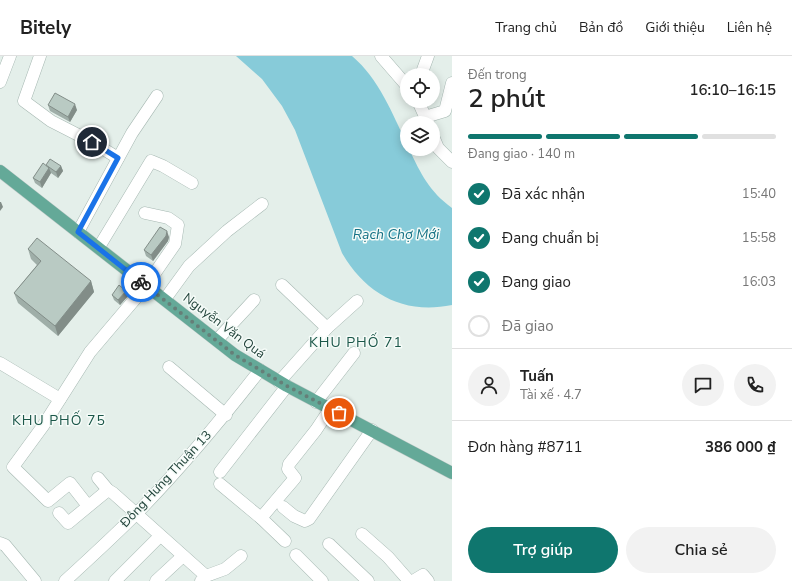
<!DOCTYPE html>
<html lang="vi">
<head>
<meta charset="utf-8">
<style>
  body { margin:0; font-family:"Nunito Sans",sans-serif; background:#f2f2f2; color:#222; height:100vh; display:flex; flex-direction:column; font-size:15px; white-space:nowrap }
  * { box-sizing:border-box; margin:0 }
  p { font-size:13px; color:#767676 }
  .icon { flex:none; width:22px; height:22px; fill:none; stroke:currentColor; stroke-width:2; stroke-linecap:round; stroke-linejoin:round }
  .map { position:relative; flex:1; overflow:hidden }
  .details { display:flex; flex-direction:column; background:#fff; width:340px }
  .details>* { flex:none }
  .buttons { position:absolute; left:400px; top:12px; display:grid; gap:8px }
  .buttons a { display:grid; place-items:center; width:40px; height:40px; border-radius:50%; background:#fff; box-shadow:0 2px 10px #0003; font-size:20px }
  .pin { position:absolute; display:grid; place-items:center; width:34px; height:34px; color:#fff; margin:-17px; border:2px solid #fff; border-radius:50%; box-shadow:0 1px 4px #0007 }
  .courier { position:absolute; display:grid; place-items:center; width:40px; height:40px; margin:-20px; border:3px solid #1a73e8; border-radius:50%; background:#fff; color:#222; box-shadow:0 1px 5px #0007 }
  .summary em { font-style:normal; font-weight:600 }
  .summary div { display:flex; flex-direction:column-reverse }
  .summary { display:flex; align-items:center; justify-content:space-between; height:68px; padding:0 16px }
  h1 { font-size:26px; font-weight:600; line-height:30px }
  .bar { display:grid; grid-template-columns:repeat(4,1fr); gap:6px 4px; align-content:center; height:48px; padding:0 16px }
  .bar i { height:5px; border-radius:3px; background:#e0e0e0 }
  .bar .selected { background:#0f766e }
  .bar p { grid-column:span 4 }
  .line { display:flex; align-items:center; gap:10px; padding:0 16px; border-top:1px solid #e0e0e0 }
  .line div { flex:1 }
  .round { display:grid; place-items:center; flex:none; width:42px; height:42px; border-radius:21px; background:#f2f2f2 }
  ol { padding:0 16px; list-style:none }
  li { display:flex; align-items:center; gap:12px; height:44px }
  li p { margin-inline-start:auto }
  li .icon { padding:4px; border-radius:50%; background:#0f766e; color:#fff; stroke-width:4 }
  li:last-child { color:#767676 }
  li i { width:22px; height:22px; border:2px solid #e0e0e0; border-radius:50% }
  .primary-button { display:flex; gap:8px; margin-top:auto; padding:8px 16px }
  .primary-button a { flex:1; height:46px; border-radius:24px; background:#0f766e; color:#fff; font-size:16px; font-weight:600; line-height:46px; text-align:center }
  .primary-button a+a { background:#f2f2f2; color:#222 }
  header { display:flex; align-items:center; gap:24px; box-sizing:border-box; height:56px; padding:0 20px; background:#fff; border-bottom:1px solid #e0e0e0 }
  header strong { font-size:19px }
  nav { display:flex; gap:22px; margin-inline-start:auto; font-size:14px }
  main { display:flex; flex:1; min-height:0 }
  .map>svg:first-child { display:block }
  .water { fill:#87cbd9 }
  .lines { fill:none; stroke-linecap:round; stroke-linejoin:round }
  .minor-casing { stroke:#a6b8b2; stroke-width:13 }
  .major-casing { stroke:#c1cac8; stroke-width:13 }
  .minor { stroke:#fff; stroke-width:12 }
  .major { stroke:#64a998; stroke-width:12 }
  .wall { fill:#9faea8 }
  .shaded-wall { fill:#828d88 }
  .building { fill:#b9cac3; stroke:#828d88 }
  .done { stroke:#657f78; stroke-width:4; stroke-dasharray:0 7.2 }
  .route { stroke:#1a73e8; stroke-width:5 }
  .labels { text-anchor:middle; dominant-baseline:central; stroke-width:3; stroke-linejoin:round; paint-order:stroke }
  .street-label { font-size:13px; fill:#21433a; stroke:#f5fbf8 }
  .water-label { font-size:14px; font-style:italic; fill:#147185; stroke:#f5fbf8 }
  .neighbourhood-label { font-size:14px; letter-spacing:1px; fill:#1b5749; stroke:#f5fbf8 }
</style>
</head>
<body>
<header>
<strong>Bitely</strong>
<nav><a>Trang chủ</a><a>Bản đồ</a><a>Giới thiệu</a><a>Liên hệ</a></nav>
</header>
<main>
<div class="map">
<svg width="452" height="525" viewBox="0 0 452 525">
  <rect width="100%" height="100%" fill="#e4efea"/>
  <path class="water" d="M 236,0 L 352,0 C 379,23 392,57 407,88 L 407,93 L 409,93 C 421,118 429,135 452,152 L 452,249 C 403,259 366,238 342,197 L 295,74 L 282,50 L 262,23 Z"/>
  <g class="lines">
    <g class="minor-casing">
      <g id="minor">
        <polyline points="40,0 24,45 51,65 92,86 118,102"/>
        <polyline points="381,0 407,30"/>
        <polyline points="421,19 428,0"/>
        <polyline points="0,26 10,0"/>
        <polyline points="418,45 428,67"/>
        <polyline points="425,61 445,55 452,27"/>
        <polyline points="433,80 438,92 452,106"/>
        <polyline points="78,176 132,77 157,40"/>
        <polyline points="99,191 151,105 163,110 192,127"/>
        <polyline points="282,229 327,272"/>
        <polyline points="165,243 189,210 227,175 262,148"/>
        <polyline points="217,284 254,244"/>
        <polyline points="0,307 60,343"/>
        <polyline points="169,311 226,359"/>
        <polyline points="279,326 327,272 357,245"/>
        <polyline points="316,346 354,297"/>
        <polyline points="220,416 287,330"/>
        <polyline points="98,422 108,434"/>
        <polyline points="220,428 261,462 285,485"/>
        <polyline points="88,450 70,427 48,445 13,411 43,370 90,296 146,230 175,188 178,169 168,162 145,157"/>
        <polyline points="283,451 294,460 305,465 309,463 372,374"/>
        <polyline points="59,457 68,467 108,434 113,437 206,520 201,525"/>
        <polyline points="261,462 295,422 288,413 289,408 316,374 330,353"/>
        <polyline points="362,478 388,501 409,525"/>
        <polyline points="0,487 5,489 35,525"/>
        <polyline points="329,488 368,525"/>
        <polyline points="296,499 322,525"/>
        <polyline points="206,520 225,513 241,500"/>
        <path d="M 65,525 C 89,503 113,481 136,458 C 181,412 221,364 260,314"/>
        <polyline points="115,525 160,480"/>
        <polyline points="156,525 183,500"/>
        <polyline points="413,525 423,519 428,525"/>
      </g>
    </g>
    <g class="major-casing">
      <polyline id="major" points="0,115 235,299 287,330 452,417"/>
    </g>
    <use href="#minor" class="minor"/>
    <use href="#major" class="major"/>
  </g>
  <g class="wall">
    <polygon points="48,49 77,54 70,66 50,55"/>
    <polygon points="46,109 61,110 63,115 58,122 51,117 42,132 35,127 33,122"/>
    <polygon points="169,181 168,185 153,205 146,200 144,194"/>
    <polygon points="28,193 91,225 94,236 58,280 18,247 14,237 37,209 31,203"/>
    <polygon points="112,239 128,240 120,249 114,244"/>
  </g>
  <g class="shaded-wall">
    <polygon points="75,48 77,54 70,66 68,61"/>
    <polygon points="61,110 63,115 58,122 56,116"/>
    <polygon points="49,112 51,117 42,132 40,126"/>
    <polygon points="0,146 1,146 3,151 0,155"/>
    <polygon points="167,175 169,181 168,185 153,205 151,199"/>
    <polygon points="91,225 94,236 58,280 55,270"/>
    <polygon points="126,235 128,240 120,249 118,244"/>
  </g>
  <g class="building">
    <polygon points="55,37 75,48 68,61 48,49"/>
    <polygon points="50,103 61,110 56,116 46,109"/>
    <polygon points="43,107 49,112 40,126 33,122"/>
    <polygon points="160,171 167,175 166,180 151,199 144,194"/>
    <polygon points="37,182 91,225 55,270 14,237 41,205 28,193"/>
    <polygon points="119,229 126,235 118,244 112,239"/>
  </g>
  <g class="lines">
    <polyline class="done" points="141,226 235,299 287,330 339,357"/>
    <polyline class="route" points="92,86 118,102 78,176 141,226"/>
  </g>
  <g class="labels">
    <g class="street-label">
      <text transform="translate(224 270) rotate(37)">Nguyễn Văn Quá</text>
      <text transform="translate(166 423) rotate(-47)">Đông Hưng Thuận 13</text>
    </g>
    <g class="water-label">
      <text x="396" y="178">Rạch Chợ Mới</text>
    </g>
    <g class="neighbourhood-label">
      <text x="356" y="286">KHU PHỐ 71</text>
      <text x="59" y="364">KHU PHỐ 75</text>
    </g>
  </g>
</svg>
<div class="buttons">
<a><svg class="icon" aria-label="locate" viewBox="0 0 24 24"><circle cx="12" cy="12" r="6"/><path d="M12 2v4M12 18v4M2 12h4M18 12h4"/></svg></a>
<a><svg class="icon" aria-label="layers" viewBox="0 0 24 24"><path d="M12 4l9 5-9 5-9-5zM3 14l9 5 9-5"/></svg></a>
</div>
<div class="pin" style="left:339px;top:357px;background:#ea580c"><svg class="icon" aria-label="bag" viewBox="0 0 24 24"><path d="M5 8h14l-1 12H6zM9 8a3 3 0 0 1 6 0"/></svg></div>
<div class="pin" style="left:92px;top:86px;background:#1f2937"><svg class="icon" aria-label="home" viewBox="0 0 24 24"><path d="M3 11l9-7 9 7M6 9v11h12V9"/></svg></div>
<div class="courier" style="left:141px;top:226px"><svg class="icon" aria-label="bike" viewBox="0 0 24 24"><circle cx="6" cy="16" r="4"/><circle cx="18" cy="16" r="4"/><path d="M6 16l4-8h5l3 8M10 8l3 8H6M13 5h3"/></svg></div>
</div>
<section class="details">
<div class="summary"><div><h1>2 phút</h1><p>Đến trong</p></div><em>16:10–16:15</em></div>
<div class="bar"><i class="selected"></i><i class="selected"></i><i class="selected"></i><i></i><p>Đang giao · 140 m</p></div>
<ol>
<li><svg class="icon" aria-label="check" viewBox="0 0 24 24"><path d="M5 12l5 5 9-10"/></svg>Đã xác nhận<p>15:40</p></li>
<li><svg class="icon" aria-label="check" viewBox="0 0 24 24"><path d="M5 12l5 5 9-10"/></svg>Đang chuẩn bị<p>15:58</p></li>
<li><svg class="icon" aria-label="check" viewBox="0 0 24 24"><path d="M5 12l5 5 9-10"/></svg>Đang giao<p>16:03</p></li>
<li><i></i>Đã giao</li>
</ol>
<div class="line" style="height:72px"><a class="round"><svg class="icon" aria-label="person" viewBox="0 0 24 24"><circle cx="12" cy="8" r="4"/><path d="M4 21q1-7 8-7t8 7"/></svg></a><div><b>Tuấn</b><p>Tài xế · 4.7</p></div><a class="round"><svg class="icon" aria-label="chat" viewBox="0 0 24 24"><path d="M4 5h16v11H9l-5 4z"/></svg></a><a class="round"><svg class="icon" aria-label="phone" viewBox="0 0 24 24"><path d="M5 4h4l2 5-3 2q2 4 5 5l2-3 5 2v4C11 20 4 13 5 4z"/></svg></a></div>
<div class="line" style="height:52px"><div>Đơn hàng #8711</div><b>386 000 ₫</b></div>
<div class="primary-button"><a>Trợ giúp</a><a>Chia sẻ</a></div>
</section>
</main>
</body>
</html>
